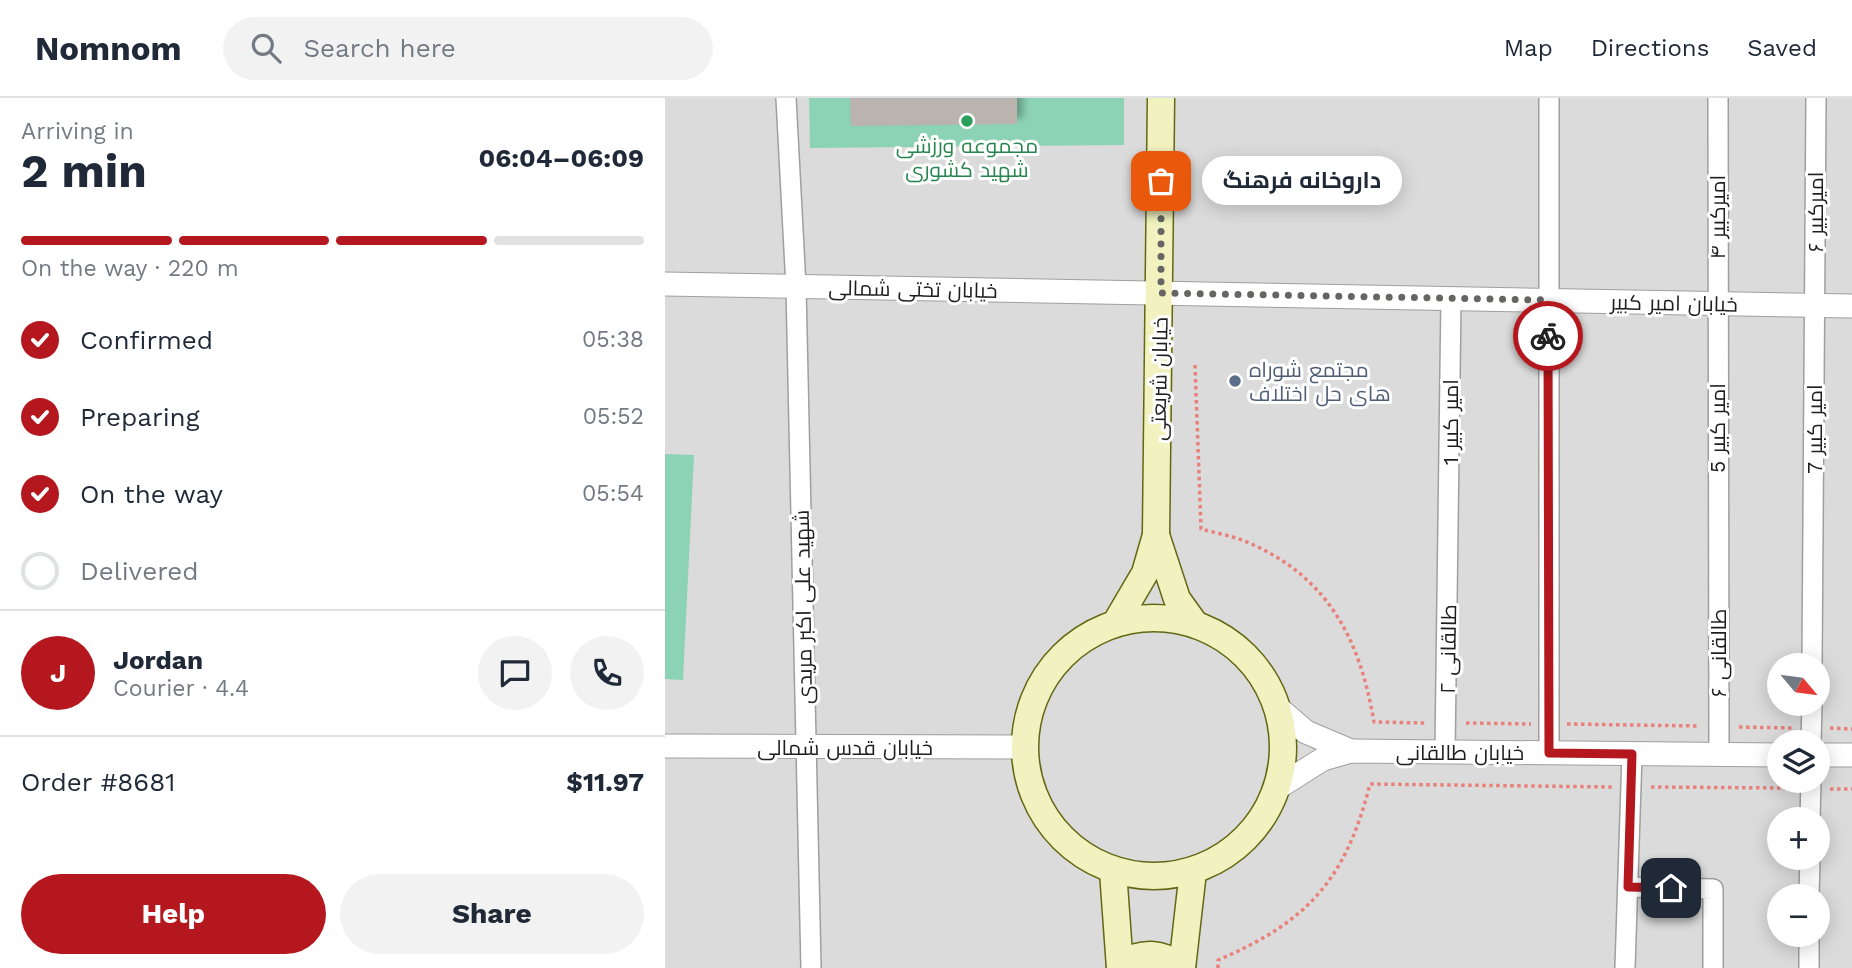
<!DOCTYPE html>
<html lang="en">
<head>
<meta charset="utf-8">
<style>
  body { margin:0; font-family:"Work Sans",Cairo,sans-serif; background:#f2f2f3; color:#1f2937; height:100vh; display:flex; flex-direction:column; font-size:26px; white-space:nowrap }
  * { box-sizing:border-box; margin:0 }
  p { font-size:23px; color:#747a83 }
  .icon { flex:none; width:38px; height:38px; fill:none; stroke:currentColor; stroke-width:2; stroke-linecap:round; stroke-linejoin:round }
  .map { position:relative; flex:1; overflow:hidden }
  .side { display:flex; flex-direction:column; background:#fff; width:665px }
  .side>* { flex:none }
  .needle { width:46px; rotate:119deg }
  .controls { position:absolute; left:1102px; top:555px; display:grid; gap:14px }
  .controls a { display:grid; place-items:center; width:63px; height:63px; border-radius:50%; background:#fff; box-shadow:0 4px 18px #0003; font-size:35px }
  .pin { position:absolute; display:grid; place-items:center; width:60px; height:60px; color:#fff; margin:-30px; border-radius:14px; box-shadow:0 4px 10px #0006 }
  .courier { position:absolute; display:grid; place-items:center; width:70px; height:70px; margin:-35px; border:5px solid #b4181e; border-radius:50%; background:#fff; color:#222; box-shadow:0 2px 9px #0007 }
  .bubble { position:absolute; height:49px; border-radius:24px; background:#fff; box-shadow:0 4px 18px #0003; font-size:23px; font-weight:700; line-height:49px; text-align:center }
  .head em { font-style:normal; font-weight:700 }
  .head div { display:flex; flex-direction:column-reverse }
  .head { display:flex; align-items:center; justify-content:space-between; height:119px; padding:0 21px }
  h1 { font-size:46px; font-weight:700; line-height:52px }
  .bar { display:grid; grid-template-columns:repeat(4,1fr); gap:10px 7px; align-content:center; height:84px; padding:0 21px }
  .bar i { height:9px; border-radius:5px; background:#e0e1e3 }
  .bar .active { background:#b4181e }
  .bar p { grid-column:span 4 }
  .line { display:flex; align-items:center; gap:18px; padding:0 21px; border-top:2px solid #e0e1e3 }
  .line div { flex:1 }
  .round { display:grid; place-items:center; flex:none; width:74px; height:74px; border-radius:37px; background:#f2f2f3 }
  ol { padding:0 21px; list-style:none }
  li { display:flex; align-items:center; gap:21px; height:77px }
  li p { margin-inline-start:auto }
  li .icon { padding:7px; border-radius:50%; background:#b4181e; color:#fff; stroke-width:4 }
  li:last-child { color:#747a83 }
  li i { width:38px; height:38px; border:4px solid #e0e1e3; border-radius:50% }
  .action { display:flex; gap:14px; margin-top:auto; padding:14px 21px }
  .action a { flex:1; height:80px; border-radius:42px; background:#b4181e; color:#fff; font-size:28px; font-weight:700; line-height:80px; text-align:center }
  .action a+a { background:#f2f2f3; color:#1f2937 }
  header { display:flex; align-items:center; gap:42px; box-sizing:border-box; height:98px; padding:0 35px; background:#fff; border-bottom:2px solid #e0e1e3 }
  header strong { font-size:33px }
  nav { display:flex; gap:38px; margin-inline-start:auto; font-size:24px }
  .search { width:490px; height:63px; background:#f2f2f3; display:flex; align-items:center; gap:18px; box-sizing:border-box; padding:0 24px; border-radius:38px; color:#747a83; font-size:26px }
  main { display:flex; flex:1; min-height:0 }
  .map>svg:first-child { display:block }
  .residential { fill:#dcdbdb; fill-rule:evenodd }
  .pitch { fill:#8cd3b5 }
  .building { fill:#bab3ae; filter:url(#shadow) }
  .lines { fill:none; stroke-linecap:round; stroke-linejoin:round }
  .minor-casing { stroke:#9f9f9f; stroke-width:22 }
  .tertiary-casing { stroke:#9f9f9f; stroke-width:25 }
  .secondary-casing { stroke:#626812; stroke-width:29 }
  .path { stroke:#e9817b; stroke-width:3.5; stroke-dasharray:3.5 3.5; stroke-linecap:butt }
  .minor { stroke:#fff; stroke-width:19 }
  .tertiary { stroke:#fff; stroke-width:23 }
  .secondary { stroke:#f1f2bf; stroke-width:26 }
  .done { stroke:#676564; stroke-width:7; stroke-dasharray:0 12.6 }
  .route { stroke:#b4181e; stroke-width:9 }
  .leisure-dot { fill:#2e9e5b; stroke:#fff; stroke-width:2.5 }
  .service-dot { fill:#5c6f8a; stroke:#fff; stroke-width:2.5 }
  .labels { text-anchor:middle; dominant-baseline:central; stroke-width:6; stroke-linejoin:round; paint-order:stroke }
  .leisure-label { font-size:21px; fill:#27864d; stroke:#fff }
  .street-label { font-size:21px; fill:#1e1e1e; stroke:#fff }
  .service-label { font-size:21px; fill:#4e5e75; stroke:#fff; text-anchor:start }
</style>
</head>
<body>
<header>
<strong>Nomnom</strong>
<div class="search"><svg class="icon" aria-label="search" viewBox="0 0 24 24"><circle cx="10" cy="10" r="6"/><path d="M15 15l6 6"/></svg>Search here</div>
<nav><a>Map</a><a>Directions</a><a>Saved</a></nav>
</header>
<main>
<section class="side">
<div class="head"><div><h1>2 min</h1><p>Arriving in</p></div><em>06:04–06:09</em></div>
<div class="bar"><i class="active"></i><i class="active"></i><i class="active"></i><i></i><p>On the way · 220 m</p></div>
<ol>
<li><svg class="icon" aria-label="check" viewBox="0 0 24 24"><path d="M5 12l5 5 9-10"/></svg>Confirmed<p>05:38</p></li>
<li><svg class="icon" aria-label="check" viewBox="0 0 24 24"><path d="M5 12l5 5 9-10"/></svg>Preparing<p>05:52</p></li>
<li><svg class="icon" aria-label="check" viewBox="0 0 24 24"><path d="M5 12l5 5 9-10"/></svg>On the way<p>05:54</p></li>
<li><i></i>Delivered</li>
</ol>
<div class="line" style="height:126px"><b class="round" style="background:#b4181e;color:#fff">J</b><div><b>Jordan</b><p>Courier · 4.4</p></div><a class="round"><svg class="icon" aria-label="chat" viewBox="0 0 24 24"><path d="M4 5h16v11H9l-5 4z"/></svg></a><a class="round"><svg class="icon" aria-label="phone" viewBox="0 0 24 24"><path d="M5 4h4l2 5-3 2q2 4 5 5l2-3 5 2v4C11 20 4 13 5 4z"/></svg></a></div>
<div class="line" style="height:91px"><div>Order #8681</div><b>$11.97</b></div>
<div class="action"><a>Help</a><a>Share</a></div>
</section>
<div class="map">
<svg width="1187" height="870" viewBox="0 0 1187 870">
  <defs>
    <filter id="shadow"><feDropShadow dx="6" dy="-6" stdDeviation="3.5" flood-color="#0004"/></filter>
  </defs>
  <rect width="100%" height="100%" fill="#eeeae5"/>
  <path class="residential" d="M 0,0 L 1187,0 L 1187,870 L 0,870 ZM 1115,567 L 1153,567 L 1153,606 L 1115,606 ZM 1115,644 L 1153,644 L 1153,682 L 1115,682 ZM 1115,721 L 1153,721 L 1153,760 L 1115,760 ZM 1115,798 L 1153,798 L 1153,836 L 1115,836 Z"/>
  <g class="pitch">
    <polygon points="144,0 459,0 459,47 145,50"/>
    <polygon points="0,356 29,357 18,582 0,581"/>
  </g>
  <polygon class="building" points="185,0 352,0 352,26 186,28"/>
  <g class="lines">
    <g class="minor-casing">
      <g id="minor">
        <polyline points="121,0 131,189 146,870"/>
        <polyline points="1053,0 1054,656"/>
        <polyline points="1147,567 1151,0"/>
        <polyline points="1146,644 1147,606"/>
        <polyline points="780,654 786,200"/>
        <polyline points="884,655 884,0"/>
        <polyline points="1145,721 1146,682"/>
        <polyline points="963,789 1048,791 1048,870"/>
        <polyline points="1144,798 1145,760"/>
        <polyline points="960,870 967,656"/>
        <polyline points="1144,870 1144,836"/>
      </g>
    </g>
    <g class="tertiary-casing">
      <g id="tertiary">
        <polyline points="0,186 1187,208"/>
        <polyline points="613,610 641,634 686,653"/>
        <polyline points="0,648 359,649"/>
        <polyline points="1153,657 1187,657"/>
        <polyline points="612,690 658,661 686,653 1115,657"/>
      </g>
    </g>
    <g class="secondary-casing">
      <g id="secondary">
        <polyline points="491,437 512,501 530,526"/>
        <circle cx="489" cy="649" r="129"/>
        <polyline points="450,526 480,475 491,437 496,0"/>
        <polyline points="448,773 455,870"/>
        <path d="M 455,866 C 478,853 496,854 517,869"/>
        <polyline points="517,870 528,773"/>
      </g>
    </g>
    <g class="path">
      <path d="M 530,267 L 536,431 C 551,435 568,438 582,444 C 664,479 695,542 709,624 L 761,625"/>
      <polyline points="801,625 866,626"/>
      <polyline points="902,626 1034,628"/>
      <polyline points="1074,629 1129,630"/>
      <polyline points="1165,630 1187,631"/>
      <polyline points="986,689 1125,690"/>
      <polyline points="1165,691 1187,691"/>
      <path d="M 553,870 L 553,862 C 643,824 681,781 705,686 L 947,689"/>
    </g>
    <use href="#minor" class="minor"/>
    <use href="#tertiary" class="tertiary"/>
    <use href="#secondary" class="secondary"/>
  </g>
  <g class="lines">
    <polyline class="done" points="496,83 496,195 883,202 883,238"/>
    <polyline class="route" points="883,238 884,655 967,656 963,789 1006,790"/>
  </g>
  <circle class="leisure-dot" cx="302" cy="23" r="7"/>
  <circle class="service-dot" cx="570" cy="283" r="7"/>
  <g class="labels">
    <g class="leisure-label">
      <text x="302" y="47">مجموعه ورزشی<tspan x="302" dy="24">شهید کشوری</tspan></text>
    </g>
    <g class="street-label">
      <text transform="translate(1150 114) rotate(-90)">امیرکبیر ۶</text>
      <text transform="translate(1052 119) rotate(-90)">امیرکبیر ۴</text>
      <text transform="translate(248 191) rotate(1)">خیابان تختی شمالی</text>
      <text transform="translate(1009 205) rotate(1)">خیابان امیر کبیر</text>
      <text transform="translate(494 281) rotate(-89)">خیابان شریعتی</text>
      <text transform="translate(785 324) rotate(-90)">امیر کبیر 1</text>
      <text transform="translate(1052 330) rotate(-90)">امیر کبیر 5</text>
      <text transform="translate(1149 331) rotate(-90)">امیر کبیر 7</text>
      <text transform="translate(138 509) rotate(-91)">شهید علی اکبر مریدی</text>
      <text transform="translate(783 551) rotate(-89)">طالقانی ۲</text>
      <text transform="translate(1053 555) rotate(-90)">طالقانی ۶</text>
      <text x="180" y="649">خیابان قدس شمالی</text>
      <text x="795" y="654">خیابان طالقانی</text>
    </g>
    <g class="service-label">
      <text x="584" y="271">مجتمع شوراه<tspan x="584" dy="24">های حل اختلاف</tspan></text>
    </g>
  </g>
</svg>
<div class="controls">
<a><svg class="needle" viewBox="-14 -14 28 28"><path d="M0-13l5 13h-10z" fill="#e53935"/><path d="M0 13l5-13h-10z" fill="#747a83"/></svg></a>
<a><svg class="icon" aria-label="layers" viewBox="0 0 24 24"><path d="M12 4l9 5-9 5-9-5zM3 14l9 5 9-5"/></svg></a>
<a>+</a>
<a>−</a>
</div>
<div class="pin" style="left:496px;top:83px;background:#ea580c"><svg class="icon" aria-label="bag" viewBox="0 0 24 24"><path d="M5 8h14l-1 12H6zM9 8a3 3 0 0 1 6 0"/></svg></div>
<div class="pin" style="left:1006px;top:790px;background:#1f2937"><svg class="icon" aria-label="home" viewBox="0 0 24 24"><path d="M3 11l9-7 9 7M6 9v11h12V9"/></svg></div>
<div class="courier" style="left:883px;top:238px"><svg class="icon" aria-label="bike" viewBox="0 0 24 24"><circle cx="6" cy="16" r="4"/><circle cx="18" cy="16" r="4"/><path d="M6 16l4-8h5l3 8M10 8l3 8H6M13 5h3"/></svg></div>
<div class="bubble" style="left:537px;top:58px;width:200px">داروخانه فرهنگ</div>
</div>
</main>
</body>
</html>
